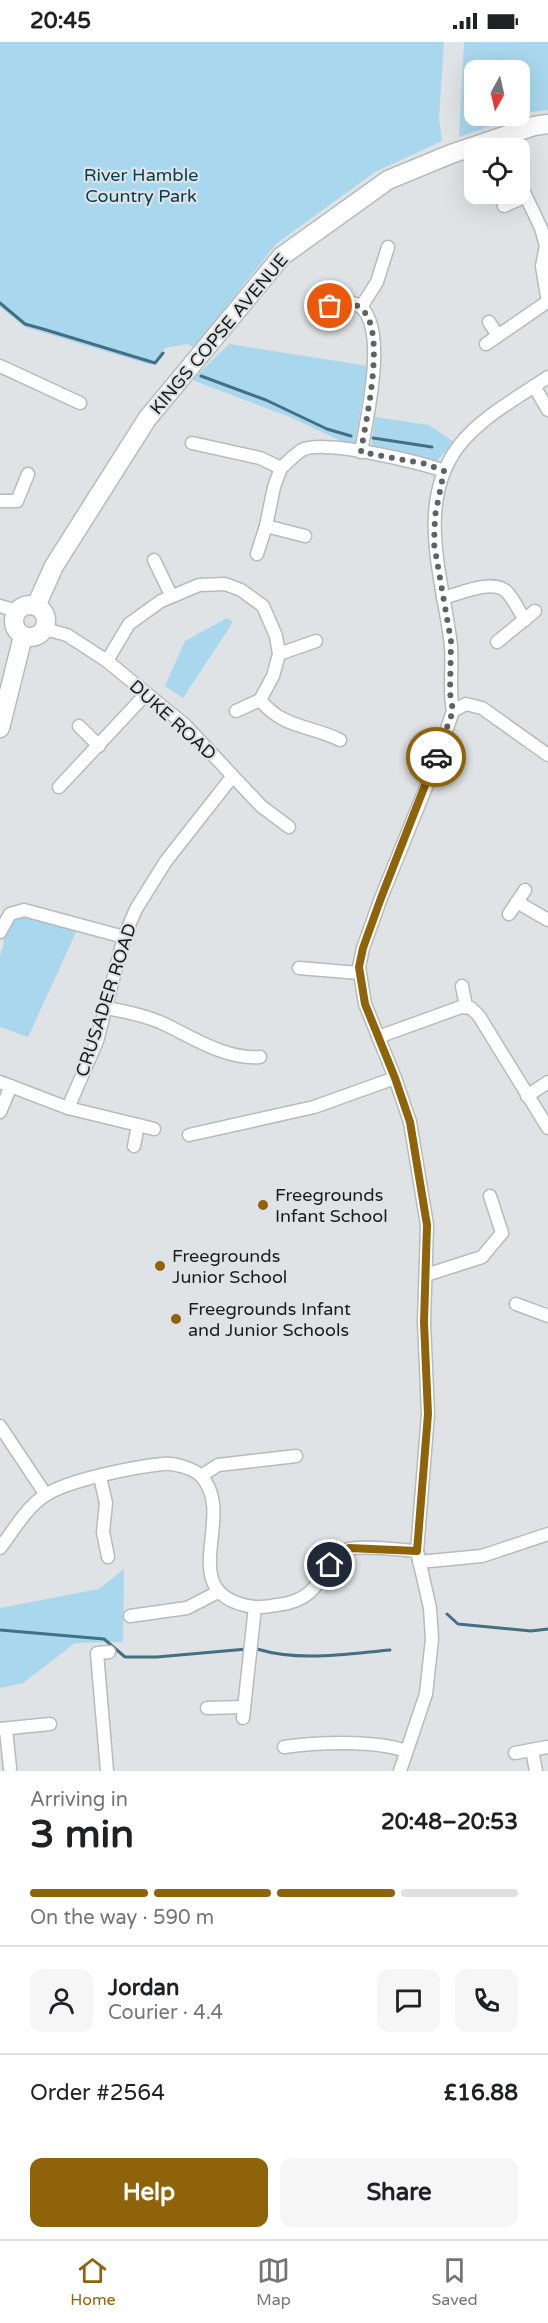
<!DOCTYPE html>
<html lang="en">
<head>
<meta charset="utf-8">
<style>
  body { margin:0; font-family:"Varela Round",sans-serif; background:#f6f6f6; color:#202124; height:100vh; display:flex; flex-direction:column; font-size:22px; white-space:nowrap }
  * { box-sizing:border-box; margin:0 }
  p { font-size:20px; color:#757577 }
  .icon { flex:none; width:33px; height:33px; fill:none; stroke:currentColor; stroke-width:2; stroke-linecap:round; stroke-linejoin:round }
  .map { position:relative; height:1729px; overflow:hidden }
  .details { display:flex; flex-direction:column; background:#fff; flex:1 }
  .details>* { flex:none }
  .needle { width:39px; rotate:188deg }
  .tools { position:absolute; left:464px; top:18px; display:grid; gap:12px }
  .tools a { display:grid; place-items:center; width:66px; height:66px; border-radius:12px; background:#fff; box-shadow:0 6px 24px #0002; font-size:30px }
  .pin { position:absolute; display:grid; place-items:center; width:51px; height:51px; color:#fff; margin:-26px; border:3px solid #fff; border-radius:50%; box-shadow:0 2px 6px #0007 }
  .courier { position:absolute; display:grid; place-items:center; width:60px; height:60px; margin:-30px; border:4px solid #8e630a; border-radius:50%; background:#fff; color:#222; box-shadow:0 2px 8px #0007 }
  .overview em { font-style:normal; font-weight:700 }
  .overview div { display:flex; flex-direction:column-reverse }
  .overview { display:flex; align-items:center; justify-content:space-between; height:102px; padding:0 30px }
  h1 { font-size:39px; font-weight:700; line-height:45px }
  .bar { display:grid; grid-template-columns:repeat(4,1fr); gap:9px 6px; align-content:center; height:72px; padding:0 30px }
  .bar i { height:8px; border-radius:4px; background:#e0e0e0 }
  .bar .on { background:#8e630a }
  .bar p { grid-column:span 4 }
  .line { display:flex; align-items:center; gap:15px; padding:0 30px; border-top:2px solid #e0e0e0 }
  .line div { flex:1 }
  .round { display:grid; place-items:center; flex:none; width:63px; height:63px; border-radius:12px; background:#f6f6f6 }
  .primary-button { display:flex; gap:12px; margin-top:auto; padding:12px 30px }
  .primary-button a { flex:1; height:69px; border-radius:12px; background:#8e630a; color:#fff; font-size:24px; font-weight:700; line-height:69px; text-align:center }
  .primary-button a+a { background:#f6f6f6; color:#202124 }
  .status { display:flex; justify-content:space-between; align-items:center; height:42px; padding:0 30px; background:#fff; direction:ltr }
  .status svg { height:16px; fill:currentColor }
  .tabs { display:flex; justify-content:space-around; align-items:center; height:84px; border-top:2px solid #e0e0e0; background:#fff; font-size:16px; color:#757577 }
  .tabs a { display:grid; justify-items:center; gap:3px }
  .tabs .on { color:#8e630a }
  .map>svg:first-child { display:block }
  .green { fill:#a9d7ed; fill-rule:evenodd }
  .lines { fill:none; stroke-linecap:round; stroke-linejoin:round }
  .stream { stroke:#436f82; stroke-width:3 }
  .street-casing { stroke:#b7bbbc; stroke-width:15 }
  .secondary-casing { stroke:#b7bbbc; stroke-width:21 }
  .street { stroke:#fff; stroke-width:12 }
  .secondary { stroke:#fff; stroke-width:18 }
  .done { stroke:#606263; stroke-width:6; stroke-dasharray:0 10.8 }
  .route { stroke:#8e630a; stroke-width:8 }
  .poi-dot { fill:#8e630a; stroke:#dfe3e5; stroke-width:2 }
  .labels { text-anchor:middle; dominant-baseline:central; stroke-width:4.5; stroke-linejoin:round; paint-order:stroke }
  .park-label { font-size:18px; fill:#043d51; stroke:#dfe3e5 }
  .street-label { font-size:18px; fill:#1b1d1d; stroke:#dfe3e5 }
  .poi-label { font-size:18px; fill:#1b1d1d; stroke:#dfe3e5; text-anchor:start }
</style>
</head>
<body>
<div class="status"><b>20:45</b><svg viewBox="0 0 49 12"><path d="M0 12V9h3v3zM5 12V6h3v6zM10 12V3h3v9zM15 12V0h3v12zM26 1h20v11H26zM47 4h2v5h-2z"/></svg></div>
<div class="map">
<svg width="548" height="1729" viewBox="0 0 548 1729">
  <rect width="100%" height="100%" fill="#dfe3e5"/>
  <g class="green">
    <polygon points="0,0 444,0 439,77 442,99 375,130 276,202 194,306 188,302 165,306 151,323 25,285 0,265"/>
    <path d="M 464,0 L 548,0 L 548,68 L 531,70 L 459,95 ZM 519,28 L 519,74 L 474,74 L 474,28 Z"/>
    <polygon points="229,302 368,324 354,405 290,375 192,338"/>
    <polygon points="375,375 429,383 454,400 436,420 371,408"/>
    <polygon points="227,576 233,580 183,656 165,644 185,599"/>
    <polygon points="19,872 77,888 28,995 0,985 0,914 4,901 3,897 8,882"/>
    <polygon points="124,1527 123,1600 75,1601 23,1641 0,1646 0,1566 99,1547"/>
  </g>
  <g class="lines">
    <g class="stream">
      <polyline points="0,261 25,282 43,287 155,321 163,311"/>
      <polyline points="201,334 266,358 327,387 351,394"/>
      <polyline points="373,396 432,405"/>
      <polyline points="447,1572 458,1582 531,1589 548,1587"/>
      <polyline points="0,1588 104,1597 125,1615 157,1615 247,1607"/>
      <path d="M 257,1607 C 300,1620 346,1612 390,1608"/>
    </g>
    <g class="street-casing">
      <g id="street">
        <polyline points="520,142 541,186 546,204 542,224 548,261"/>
        <polyline points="504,164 524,155"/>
        <path d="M 325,258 C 336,258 352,258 361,265 C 388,289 366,379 361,410"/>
        <polyline points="361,265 377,240 388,205"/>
        <polyline points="489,280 497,292"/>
        <polyline points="486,302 547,260"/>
        <polyline points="0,324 80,361"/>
        <polyline points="534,344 548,368"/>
        <path d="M 192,401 L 260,416 L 281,426 C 288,420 295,412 302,408 C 323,397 420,420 444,429"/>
        <polyline points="281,426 274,445 266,484 305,494"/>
        <polyline points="0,459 17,459 28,432"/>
        <polyline points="257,512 266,484"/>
        <polyline points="154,518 171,553"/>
        <path d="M 443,556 C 459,552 493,536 507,550 C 514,558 519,569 525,578"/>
        <polyline points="0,564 17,569"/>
        <polyline points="45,587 67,593 107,619 185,683 261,764 289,785"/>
        <polyline points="497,600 535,569"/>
        <polyline points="279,612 316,599"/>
        <path d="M 107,619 L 129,582 L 161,559 L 199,543 L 225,542 L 241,548 L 263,564 L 276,594 L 279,612 L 273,634 L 260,658 C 284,687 310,683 340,698"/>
        <polyline points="236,669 260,658"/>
        <path d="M 453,669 C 448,645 454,620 450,596 C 442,535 416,461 458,405 C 479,376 519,355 548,335"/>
        <polyline points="79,684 99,704"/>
        <polyline points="59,745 146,652"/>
        <polyline points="517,860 548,878"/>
        <polyline points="509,872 525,848"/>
        <polyline points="0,890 10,872 24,868 124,895"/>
        <polyline points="299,926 359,931"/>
        <polyline points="462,944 466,964"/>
        <path d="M 106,966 C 124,969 142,973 160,980 C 191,994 225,1018 260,1015"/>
        <polyline points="378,995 461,965 471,966 479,974 548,1086"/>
        <polyline points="0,1040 68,1066 138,1083 134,1104"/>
        <polyline points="527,1054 548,1040"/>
        <polyline points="68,1066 97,999 124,895 136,867 166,819 232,735"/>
        <polyline points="0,1070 11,1044"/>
        <polyline points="138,1083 154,1087"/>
        <polyline points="189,1093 314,1065 395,1036"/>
        <polyline points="426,1233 482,1215 502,1191 490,1154"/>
        <polyline points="516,1262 548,1274"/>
        <polyline points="0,1384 46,1453"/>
        <polyline points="201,1434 218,1423 296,1414"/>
        <polyline points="100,1435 106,1461 103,1490 108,1515"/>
        <path d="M 0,1506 C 14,1488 25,1467 44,1454 C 67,1438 134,1425 163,1422 C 174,1421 193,1426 201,1434 C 239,1474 170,1553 254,1565 C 261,1566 270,1564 277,1563 C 329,1558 319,1515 349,1507 C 362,1503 401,1508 417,1509"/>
        <polyline points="419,1520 482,1514 548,1492"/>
        <polyline points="130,1574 187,1566 218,1550"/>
        <polyline points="207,1666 243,1665"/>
        <polyline points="243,1676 255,1565"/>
        <polyline points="0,1687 50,1682"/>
        <polyline points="6,1688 10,1726"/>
        <path d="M 284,1705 C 318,1700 375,1698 406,1709"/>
        <polyline points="532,1708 536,1729"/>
        <polyline points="515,1711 547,1705"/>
        <polyline points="107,1729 97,1611 109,1610"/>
        <polyline points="400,1729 426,1652 432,1597 430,1566 417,1509 428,1372 424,1280 427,1183 410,1080 395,1036 365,962 359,925 363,906 381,856 433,728 453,669 466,662 482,666 548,713"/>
      </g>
    </g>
    <g class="secondary-casing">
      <g id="secondary">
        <circle cx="30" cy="579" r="16"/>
        <polyline points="36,564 54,524 147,377 282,214 388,138 451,112 534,84 548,82"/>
        <polyline points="0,686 23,594"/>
      </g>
    </g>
    <use href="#street" class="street"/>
    <use href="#secondary" class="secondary"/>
  </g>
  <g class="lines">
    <path class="done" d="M 330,264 L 332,258 C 341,259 351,259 359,265 C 389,284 365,380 361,410 L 426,422 L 444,429 L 435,474 L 434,502 L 451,599 L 450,651 L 453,669 L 436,715"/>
    <polyline class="route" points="330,1523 339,1513 349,1506 417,1509 428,1372 424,1280 427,1183 410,1080 395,1036 365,962 359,925 363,906 381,856 436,715"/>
  </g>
  <g class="poi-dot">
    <circle cx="263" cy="1163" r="6"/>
    <circle cx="160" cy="1224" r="6"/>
    <circle cx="176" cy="1277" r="6"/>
  </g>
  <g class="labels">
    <g class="park-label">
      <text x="141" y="133">River Hamble<tspan x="141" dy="21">Country Park</tspan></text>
    </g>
    <g class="street-label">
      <text transform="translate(219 292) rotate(-50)">KINGS COPSE AVENUE</text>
      <text transform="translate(173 678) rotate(42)">DUKE ROAD</text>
      <text transform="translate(106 958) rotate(-72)">CRUSADER ROAD</text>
    </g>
    <g class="poi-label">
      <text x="275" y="1153">Freegrounds<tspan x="275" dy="21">Infant School</tspan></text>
      <text x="172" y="1214">Freegrounds<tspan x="172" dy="21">Junior School</tspan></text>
      <text x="188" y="1267">Freegrounds Infant<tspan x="188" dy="21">and Junior Schools</tspan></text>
    </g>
  </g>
</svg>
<div class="tools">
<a><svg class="needle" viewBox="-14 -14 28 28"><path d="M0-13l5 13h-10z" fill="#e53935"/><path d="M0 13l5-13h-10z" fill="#757577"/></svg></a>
<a><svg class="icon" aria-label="locate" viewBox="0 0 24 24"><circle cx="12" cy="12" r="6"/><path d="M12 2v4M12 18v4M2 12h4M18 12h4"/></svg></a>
</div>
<div class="pin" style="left:330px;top:264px;background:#ea580c"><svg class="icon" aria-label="bag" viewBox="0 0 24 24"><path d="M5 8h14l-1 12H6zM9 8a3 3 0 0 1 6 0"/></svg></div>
<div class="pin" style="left:330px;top:1523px;background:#1f2937"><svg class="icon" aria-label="home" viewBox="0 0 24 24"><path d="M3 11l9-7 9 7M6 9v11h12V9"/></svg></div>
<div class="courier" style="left:436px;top:715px"><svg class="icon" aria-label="car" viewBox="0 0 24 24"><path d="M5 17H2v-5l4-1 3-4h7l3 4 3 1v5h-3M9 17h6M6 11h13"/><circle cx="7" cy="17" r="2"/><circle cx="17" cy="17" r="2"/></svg></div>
</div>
<section class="details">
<div class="overview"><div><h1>3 min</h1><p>Arriving in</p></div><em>20:48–20:53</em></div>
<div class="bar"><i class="on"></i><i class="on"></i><i class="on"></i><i></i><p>On the way · 590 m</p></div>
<div class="line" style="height:108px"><a class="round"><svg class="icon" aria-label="person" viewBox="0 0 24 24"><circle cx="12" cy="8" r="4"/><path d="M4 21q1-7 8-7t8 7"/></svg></a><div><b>Jordan</b><p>Courier · 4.4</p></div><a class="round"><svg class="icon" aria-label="chat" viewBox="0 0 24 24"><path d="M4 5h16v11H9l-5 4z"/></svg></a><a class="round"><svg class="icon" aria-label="phone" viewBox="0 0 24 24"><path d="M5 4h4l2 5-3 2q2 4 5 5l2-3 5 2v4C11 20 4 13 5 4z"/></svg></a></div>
<div class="line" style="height:78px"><div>Order #2564</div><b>£16.88</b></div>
<div class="primary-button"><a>Help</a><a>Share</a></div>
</section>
<nav class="tabs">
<a class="on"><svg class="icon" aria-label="home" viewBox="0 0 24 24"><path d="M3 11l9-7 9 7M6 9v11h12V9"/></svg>Home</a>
<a><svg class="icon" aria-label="map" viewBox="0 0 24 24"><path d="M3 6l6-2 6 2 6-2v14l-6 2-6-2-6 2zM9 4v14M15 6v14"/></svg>Map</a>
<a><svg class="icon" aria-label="saved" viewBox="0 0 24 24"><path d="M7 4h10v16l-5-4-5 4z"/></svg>Saved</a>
</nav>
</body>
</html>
